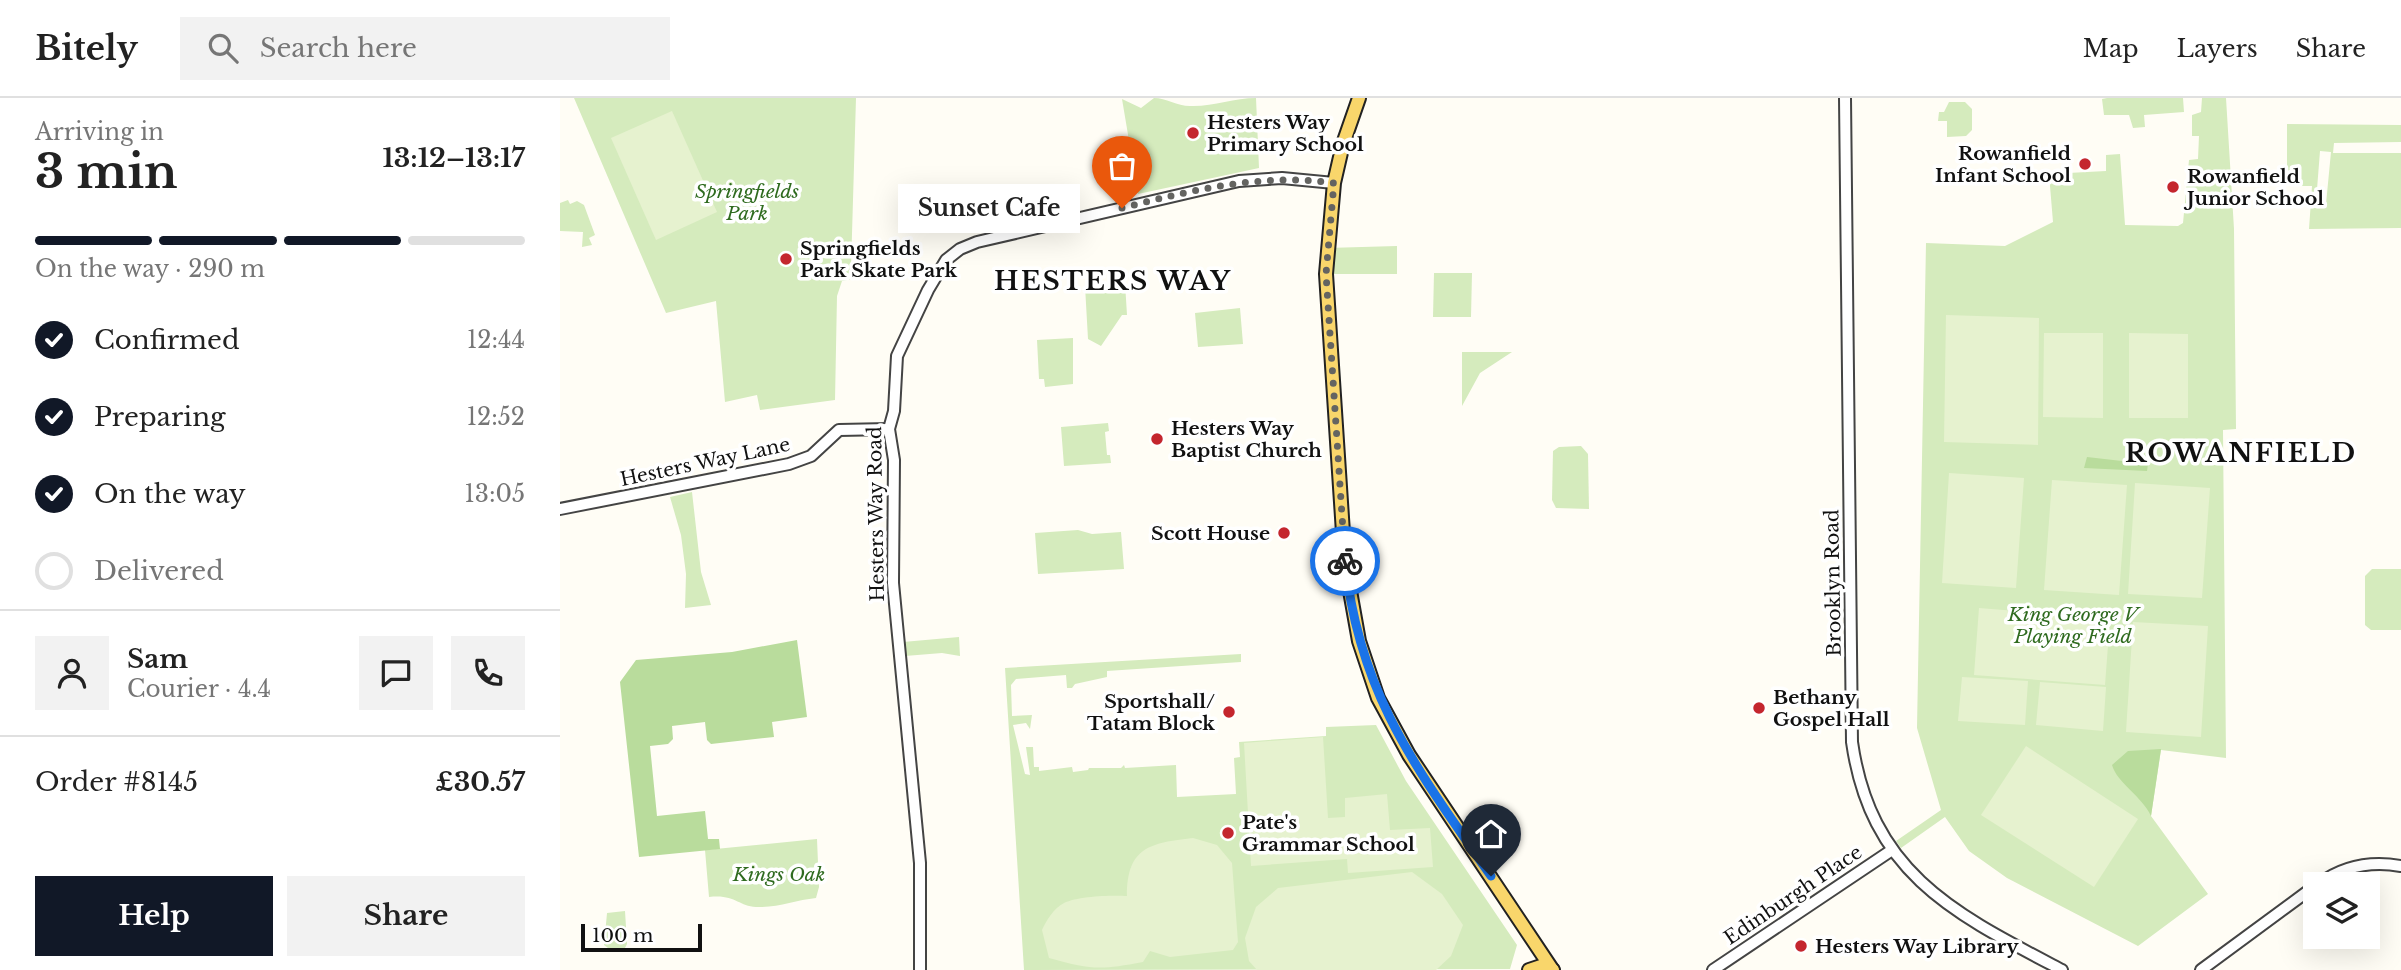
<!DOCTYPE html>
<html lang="en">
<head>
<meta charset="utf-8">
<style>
  body { margin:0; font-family:"Libre Baskerville",serif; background:#f2f2f2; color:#222; height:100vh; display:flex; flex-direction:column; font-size:26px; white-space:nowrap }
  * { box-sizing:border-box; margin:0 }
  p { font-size:23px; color:#767676 }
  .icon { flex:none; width:38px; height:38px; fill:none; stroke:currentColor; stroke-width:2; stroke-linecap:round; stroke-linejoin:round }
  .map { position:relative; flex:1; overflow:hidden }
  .details { display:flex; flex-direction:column; background:#fff; width:560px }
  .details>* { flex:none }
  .fabs { position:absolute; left:1743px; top:774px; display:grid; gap:14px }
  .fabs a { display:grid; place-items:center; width:77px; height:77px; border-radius:0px; background:#fff; box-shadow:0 7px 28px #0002; font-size:35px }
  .scale { position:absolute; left:21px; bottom:18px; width:121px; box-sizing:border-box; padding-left:7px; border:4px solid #111; border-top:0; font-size:19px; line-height:24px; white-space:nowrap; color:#111; -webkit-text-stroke:5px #fff; paint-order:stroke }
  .pin { position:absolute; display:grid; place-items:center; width:60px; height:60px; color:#fff; margin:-72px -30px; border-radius:50% 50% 50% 0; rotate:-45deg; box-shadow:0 0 7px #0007 }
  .pin .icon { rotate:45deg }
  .courier { position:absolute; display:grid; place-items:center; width:70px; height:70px; margin:-35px; border:5px solid #1a73e8; border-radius:50%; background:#fff; color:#222; box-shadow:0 2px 9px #0007 }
  .bubble { position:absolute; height:49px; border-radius:0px; background:#fff; box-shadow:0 7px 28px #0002; font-size:23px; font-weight:800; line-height:49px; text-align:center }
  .summary em { font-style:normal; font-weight:800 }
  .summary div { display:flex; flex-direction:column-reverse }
  .summary { display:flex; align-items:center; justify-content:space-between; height:119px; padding:0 35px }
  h1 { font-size:46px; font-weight:800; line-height:52px }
  .bar { display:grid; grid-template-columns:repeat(4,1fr); gap:10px 7px; align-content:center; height:84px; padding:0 35px }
  .bar i { height:9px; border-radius:5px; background:#e0e0e0 }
  .bar .on { background:#111827 }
  .bar p { grid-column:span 4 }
  .line { display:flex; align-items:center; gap:18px; padding:0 35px; border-top:2px solid #e0e0e0 }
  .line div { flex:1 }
  .round { display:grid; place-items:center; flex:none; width:74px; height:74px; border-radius:0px; background:#f2f2f2 }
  ol { padding:0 35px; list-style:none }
  li { display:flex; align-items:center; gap:21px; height:77px }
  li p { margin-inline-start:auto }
  li .icon { padding:7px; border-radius:50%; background:#111827; color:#fff; stroke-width:4 }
  li:last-child { color:#767676 }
  li i { width:38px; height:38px; border:4px solid #e0e0e0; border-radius:50% }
  .action { display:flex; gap:14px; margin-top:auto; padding:14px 35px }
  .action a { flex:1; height:80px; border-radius:0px; background:#111827; color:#fff; font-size:28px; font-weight:800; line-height:80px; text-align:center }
  .action a+a { background:#f2f2f2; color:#222 }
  header { display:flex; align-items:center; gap:42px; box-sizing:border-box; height:98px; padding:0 35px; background:#fff; border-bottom:2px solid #e0e0e0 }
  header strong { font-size:33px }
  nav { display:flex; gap:38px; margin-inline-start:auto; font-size:24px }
  .search { width:490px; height:63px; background:#f2f2f2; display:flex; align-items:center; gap:18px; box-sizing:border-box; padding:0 24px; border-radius:0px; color:#767676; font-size:26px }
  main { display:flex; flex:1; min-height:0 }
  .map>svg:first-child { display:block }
  .green { fill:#d5ebbd; fill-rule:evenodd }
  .forest { fill:#b9dc9c }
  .pitch { fill:#e6f2cf }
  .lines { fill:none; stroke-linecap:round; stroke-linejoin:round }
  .tertiary-casing { stroke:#444; stroke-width:14 }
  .primary-casing { stroke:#222; stroke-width:16 }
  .tertiary { stroke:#fff; stroke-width:10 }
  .primary { stroke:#f9d66b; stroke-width:12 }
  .done { stroke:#646461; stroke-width:7; stroke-dasharray:0 12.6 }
  .route { stroke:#1a73e8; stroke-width:9 }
  .poi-dot { fill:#c4262e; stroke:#fff; stroke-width:2.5 }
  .labels { text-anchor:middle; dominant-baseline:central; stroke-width:7; stroke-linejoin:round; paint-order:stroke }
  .poi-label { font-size:19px; font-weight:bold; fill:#111; stroke:#fff; text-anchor:start }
  .park-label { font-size:19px; font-style:italic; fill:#2f6b1f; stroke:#fff }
  .street-label { font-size:19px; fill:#111; stroke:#fff }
  .district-label { font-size:26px; font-weight:bold; letter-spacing:2px; fill:#111; stroke:#fff }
</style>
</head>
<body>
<header>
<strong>Bitely</strong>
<div class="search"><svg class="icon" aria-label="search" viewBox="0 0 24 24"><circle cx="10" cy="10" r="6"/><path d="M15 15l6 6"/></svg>Search here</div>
<nav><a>Map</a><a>Layers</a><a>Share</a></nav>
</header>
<main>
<section class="details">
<div class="summary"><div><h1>3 min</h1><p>Arriving in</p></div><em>13:12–13:17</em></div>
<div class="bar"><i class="on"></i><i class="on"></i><i class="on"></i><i></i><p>On the way · 290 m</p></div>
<ol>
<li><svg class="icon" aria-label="check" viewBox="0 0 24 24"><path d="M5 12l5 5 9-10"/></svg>Confirmed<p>12:44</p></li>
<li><svg class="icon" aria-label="check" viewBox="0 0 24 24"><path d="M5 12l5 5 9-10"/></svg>Preparing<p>12:52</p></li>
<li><svg class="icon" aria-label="check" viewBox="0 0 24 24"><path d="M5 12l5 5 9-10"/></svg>On the way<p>13:05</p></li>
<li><i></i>Delivered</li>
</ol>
<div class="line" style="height:126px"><a class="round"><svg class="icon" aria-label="person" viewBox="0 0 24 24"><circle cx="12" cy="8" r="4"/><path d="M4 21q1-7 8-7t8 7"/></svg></a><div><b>Sam</b><p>Courier · 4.4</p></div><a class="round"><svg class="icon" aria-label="chat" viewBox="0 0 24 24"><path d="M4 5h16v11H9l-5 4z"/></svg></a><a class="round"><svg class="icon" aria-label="phone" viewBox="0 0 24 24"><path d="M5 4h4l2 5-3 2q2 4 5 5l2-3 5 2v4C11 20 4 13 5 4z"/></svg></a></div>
<div class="line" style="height:91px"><div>Order #8145</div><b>£30.57</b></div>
<div class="action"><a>Help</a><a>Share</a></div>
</section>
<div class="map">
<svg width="1841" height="872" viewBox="0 0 1841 872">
  <rect width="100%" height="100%" fill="#fffdf5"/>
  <g class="green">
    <polygon points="14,0 296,0 291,170 303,172 304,179 282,183 277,198 275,302 200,312 197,297 165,304 156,203 106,215"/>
    <path d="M 594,0 C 606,0 617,8 630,8 C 652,9 674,0 696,0 L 699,70 L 578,96 L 562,1 L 581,10 Z"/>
    <polygon points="1623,0 1624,14 1584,17 1585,29 1573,30 1569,17 1544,17 1542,1 1547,0"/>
    <polygon points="1642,0 1666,0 1674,131 1676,331 1663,332 1666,660 1601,652 1591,718 1648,796 1578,848 1447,780 1409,753 1385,719 1341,750 1336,743 1381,712 1357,630 1366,145 1445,148 1493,124 1489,76 1546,73 1546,57 1560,56 1565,127 1618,128 1623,125 1629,62 1638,61 1639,38 1632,38 1632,17 1641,14"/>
    <polygon points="1389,4 1405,4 1412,11 1412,32 1406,38 1387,39 1387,23 1378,23 1379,14 1384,14"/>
    <path d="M 1727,26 L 1841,27 L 1841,44 L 1774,45 L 1773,55 L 1841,55 L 1841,130 L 1749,131 L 1752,88 L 1727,88 ZM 1760,53 L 1771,54 L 1766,106 L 1756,104 Z"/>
    <polygon points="8,102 10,106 17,103 24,107 35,137 29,140 32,147 22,149 23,134 0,133 0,105"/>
    <polygon points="837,148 837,176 766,176 767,150"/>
    <polygon points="874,175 912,175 911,219 873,219"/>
    <polygon points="565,185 567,217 562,217 541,248 528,241 525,188"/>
    <polygon points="680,210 683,246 638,249 635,215"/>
    <polygon points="513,240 513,286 485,289 484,281 479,281 477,242"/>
    <polygon points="902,254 952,254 920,275 902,308"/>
    <polygon points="548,325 549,333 545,334 547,357 550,357 551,365 504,368 501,329"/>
    <polygon points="1021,348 1028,356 1029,411 996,410 992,402 993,353 999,349"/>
    <polygon points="132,394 141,474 151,507 125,510 126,476 121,437 110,399"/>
    <polygon points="518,432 532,436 561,434 564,471 478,476 475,435"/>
    <polygon points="1812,471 1841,471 1841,532 1811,532 1805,527 1805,478"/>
    <polygon points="399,539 400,558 382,555 345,558 343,544"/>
    <polygon points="681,556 681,564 547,573 547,579 515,586 512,590 507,590 506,577 456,581 451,587 452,618 472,617 470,631 466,625 453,627 465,676 470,677 466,649 473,649 474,669 479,669 479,673 512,669 513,674 528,672 529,670 561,670 564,667 565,670 616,667 617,699 676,696 674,660 680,659 679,644 766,638 766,629 816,627 846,683 957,847 950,871 464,872 445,570"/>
    <path d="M 257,741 L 259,789 L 256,800 C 236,802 217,810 196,809 C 178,808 175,796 149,799 L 145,752 Z"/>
    <polygon points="65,813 67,846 65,850 48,850 44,847 47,815"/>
  </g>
  <g class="forest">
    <polygon points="1527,359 1588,366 1587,373 1524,370"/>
    <polygon points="237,542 247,619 212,624 214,639 151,646 147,642 145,624 112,628 113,641 108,646 90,648 97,718 145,713 148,741 159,741 160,751 79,759 60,584 76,562 172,554"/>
    <path d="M 1601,651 L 1591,718 C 1582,698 1557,685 1552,667 L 1568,653 Z"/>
  </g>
  <g class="pitch">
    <polygon points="112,13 157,114 96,142 51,40"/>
    <polygon points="1386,217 1479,220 1478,347 1384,344"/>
    <polygon points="1484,235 1543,235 1543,320 1483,319"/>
    <polygon points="1569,235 1628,236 1628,320 1569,320"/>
    <polygon points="1389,375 1464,380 1456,490 1382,485"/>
    <polygon points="1492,382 1567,387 1559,497 1484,492"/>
    <polygon points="1575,385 1650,390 1642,500 1568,496"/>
    <polygon points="1419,510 1550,521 1545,587 1414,577"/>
    <polygon points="1573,524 1648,528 1641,639 1566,634"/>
    <polygon points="1402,579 1468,583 1465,627 1398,623"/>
    <polygon points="1480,584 1546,589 1543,633 1476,627"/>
    <polygon points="763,639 768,720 785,719 785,700 827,696 830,732 870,730 873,769 788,775 787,761 691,768 684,645"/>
    <polygon points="1466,648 1578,721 1534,789 1421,717"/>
    <path d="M 633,740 L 657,747 L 672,765 L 678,844 L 673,852 L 610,859 L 590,853 L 583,864 C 540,872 532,872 489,860 L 482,832 C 486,823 494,810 504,805 C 518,798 552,797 567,798 C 567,749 590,745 633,740 Z"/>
    <polygon points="852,774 882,796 903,827 891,858 876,872 697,872 689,863 685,840 696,809 718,790"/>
  </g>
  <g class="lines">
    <g class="tertiary-casing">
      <g id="tertiary">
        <path d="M 1285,0 L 1292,644 C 1311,776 1395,816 1502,872"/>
        <polyline points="0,411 229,366 251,358 279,332 329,331"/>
        <path d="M 1759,786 C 1783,768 1812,763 1841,768"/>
        <polyline points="360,872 360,765 333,485 334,362 329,331 334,313 337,258 368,192 386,162 400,151 417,144 679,83 722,80 774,85"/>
        <polyline points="1153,872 1332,752"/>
        <polyline points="1641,872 1755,788"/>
      </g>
    </g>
    <g class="primary-casing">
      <g id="primary">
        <polyline points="799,0 783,46 774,85 766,176 785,465 799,543 818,600 849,657 992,871"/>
        <polyline points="969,872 984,867 993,872"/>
      </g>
    </g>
    <use href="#tertiary" class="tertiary"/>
    <use href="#primary" class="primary"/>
  </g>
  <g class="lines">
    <path class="done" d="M 562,110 C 633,92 701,75 774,85 L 766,176 L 785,463"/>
    <path class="route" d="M 785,463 C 799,597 857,671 931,778"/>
  </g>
  <g class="poi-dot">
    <circle cx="633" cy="35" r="7"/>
    <circle cx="1525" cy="66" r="7"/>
    <circle cx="1613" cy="89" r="7"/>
    <circle cx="226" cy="161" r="7"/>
    <circle cx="597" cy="341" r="7"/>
    <circle cx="724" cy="435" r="7"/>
    <circle cx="1199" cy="610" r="7"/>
    <circle cx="669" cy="614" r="7"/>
    <circle cx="668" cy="735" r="7"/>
    <circle cx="1241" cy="848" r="7"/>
  </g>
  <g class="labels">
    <g class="poi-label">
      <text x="647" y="24">Hesters Way<tspan x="647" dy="22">Primary School</tspan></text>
      <text x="1511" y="55" text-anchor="end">Rowanfield<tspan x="1511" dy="22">Infant School</tspan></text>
      <text x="1627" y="78">Rowanfield<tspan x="1627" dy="22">Junior School</tspan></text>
      <text x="240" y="150">Springfields<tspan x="240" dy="22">Park Skate Park</tspan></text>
      <text x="611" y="330">Hesters Way<tspan x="611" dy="22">Baptist Church</tspan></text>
      <text x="710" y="435" text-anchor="end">Scott House</text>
      <text x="1213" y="599">Bethany<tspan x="1213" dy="22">Gospel Hall</tspan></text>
      <text x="655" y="603" text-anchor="end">Sportshall/<tspan x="655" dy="22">Tatam Block</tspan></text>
      <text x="682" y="724">Pate's<tspan x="682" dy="22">Grammar School</tspan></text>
      <text x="1255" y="848">Hesters Way Library</text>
    </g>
    <g class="park-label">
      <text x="187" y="93">Springfields<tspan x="187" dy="22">Park</tspan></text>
      <text x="1513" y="516">King George V<tspan x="1513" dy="22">Playing Field</tspan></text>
      <text x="219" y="776">Kings Oak</text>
    </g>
    <g class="street-label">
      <text transform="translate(145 364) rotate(-12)">Hesters Way Lane</text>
      <text transform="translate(316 416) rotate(-91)">Hesters Way Road</text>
      <text transform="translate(1273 485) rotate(-91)">Brooklyn Road</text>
      <text transform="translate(1233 797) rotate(-34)">Edinburgh Place</text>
    </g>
    <g class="district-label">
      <text x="553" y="183">HESTERS WAY</text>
      <text x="1681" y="355">ROWANFIELD</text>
    </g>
  </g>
</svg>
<div class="fabs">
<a><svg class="icon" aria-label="layers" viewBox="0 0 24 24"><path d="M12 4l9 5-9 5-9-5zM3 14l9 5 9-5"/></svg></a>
</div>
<div class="scale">100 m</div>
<div class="pin" style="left:562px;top:110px;background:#ea580c"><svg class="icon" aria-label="bag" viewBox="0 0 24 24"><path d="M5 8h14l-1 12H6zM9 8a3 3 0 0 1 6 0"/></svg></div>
<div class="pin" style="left:931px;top:778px;background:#1f2937"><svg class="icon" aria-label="home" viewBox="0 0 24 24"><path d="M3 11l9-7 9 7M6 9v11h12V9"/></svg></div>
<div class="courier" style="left:785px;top:463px"><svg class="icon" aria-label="bike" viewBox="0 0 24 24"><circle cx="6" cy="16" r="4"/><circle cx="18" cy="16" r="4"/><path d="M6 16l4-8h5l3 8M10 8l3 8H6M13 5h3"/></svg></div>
<div class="bubble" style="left:338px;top:86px;width:182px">Sunset Cafe</div>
</div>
</main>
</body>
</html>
